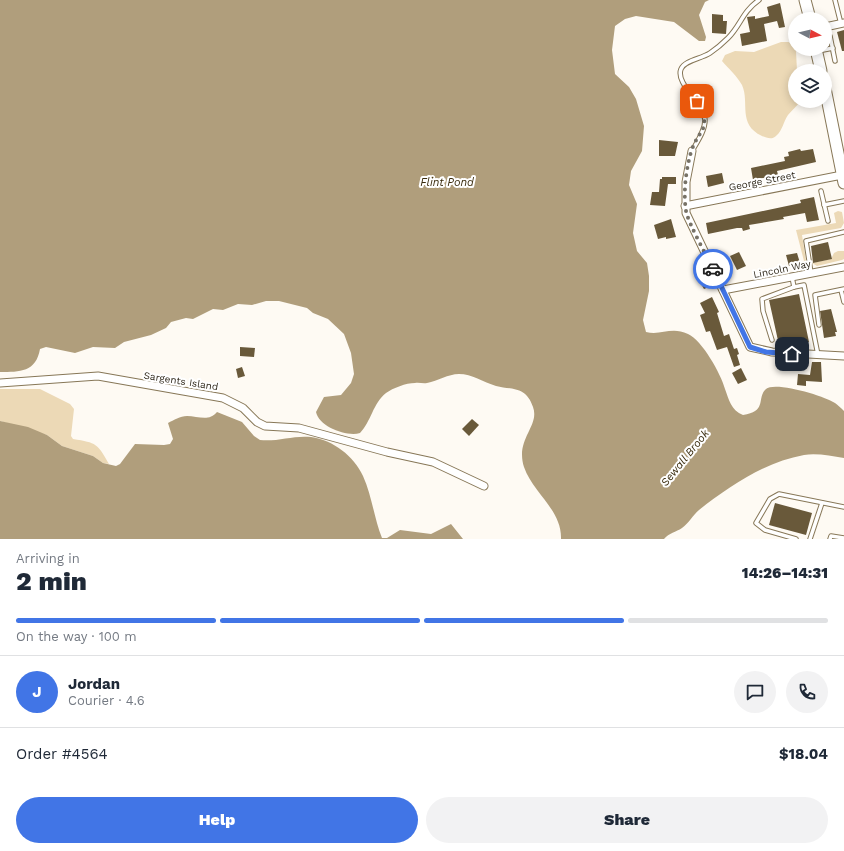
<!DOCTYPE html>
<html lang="en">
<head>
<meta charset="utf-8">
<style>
  body { margin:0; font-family:"Work Sans",sans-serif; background:#f2f2f3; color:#1f2937; height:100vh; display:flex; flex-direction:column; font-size:15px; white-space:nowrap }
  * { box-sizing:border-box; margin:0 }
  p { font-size:13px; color:#747a83 }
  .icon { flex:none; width:22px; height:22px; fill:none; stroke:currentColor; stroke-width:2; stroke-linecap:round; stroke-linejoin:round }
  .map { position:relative; height:539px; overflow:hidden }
  .drawer { display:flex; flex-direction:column; background:#fff; flex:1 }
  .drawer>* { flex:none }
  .needle { width:26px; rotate:97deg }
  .controls { position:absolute; left:788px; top:12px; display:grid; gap:8px }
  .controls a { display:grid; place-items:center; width:44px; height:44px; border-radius:50%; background:#fff; box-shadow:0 2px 10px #0003; font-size:20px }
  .pin { position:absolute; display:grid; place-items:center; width:34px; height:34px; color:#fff; margin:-17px; border-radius:8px; box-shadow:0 2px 6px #0006 }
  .courier { position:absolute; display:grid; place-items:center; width:40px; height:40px; margin:-20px; border:3px solid #4175e6; border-radius:50%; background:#fff; color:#222; box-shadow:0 1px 5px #0007 }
  .head em { font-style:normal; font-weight:800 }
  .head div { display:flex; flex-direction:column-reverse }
  .head { display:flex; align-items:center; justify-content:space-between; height:68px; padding:0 16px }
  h1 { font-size:26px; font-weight:800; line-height:30px }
  .bar { display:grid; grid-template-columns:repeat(4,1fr); gap:6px 4px; align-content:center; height:48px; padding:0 16px }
  .bar i { height:5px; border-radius:3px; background:#e0e1e3 }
  .bar .selected { background:#4175e6 }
  .bar p { grid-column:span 4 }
  .line { display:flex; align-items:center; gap:10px; padding:0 16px; border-top:1px solid #e0e1e3 }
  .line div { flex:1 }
  .round { display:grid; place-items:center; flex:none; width:42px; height:42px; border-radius:21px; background:#f2f2f3 }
  .primary-button { display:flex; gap:8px; margin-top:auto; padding:8px 16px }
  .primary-button a { flex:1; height:46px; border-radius:24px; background:#4175e6; color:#fff; font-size:16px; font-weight:800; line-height:46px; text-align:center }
  .primary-button a+a { background:#f2f2f3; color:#1f2937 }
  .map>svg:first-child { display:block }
  .green { fill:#ecd9b6 }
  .water { fill:#b09e7c }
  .building { fill:#69593a }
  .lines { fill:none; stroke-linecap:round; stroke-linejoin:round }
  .lane-casing { stroke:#877757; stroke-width:5.5 }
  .street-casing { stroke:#877757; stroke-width:9 }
  .primary-casing { stroke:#877757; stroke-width:13 }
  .lane { stroke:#fff; stroke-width:3.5 }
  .street { stroke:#fff; stroke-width:7 }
  .primary { stroke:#fff; stroke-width:11 }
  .done { stroke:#777267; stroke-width:4; stroke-dasharray:0 7.2 }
  .route { stroke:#4175e6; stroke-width:5 }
  .labels { text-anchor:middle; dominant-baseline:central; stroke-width:4; stroke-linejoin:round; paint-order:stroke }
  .street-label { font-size:10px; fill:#2f281b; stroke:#fff }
  .water-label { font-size:11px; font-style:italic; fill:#382a0c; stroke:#fff }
</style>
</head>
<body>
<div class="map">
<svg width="844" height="539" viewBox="0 0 844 539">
  <rect width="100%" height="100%" fill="#fefaf3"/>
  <g class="green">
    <path d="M 781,42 L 789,42 L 796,51 L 797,71 L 795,71 L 795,101 L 801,101 C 797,106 792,110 788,115 C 783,122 783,130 776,136 C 772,140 767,138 762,136 C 737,124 750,103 742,85 C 737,76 728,68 722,61 L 725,55 L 735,51 L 754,52 Z"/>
    <polygon points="838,211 842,212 844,223 841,228 802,235 807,267 796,270 795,264 804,261 796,230 836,223 834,213"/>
    <polygon points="838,251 844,251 844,259 842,260 817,266 812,263 831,259 834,253"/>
    <path d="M 0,389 L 40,389 L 70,404 L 74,409 L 71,436 L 73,439 C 97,443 97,443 109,464 L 103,463 L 93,456 L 62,446 L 47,435 L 0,421 Z"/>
  </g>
  <g class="water">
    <path d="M 0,0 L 709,0 L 705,2 L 699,15 L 706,37 L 705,41 L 699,41 L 674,22 L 636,16 L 625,19 L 615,26 L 612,50 L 615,74 L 629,87 L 636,99 L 644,126 L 642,151 L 631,171 L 629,185 L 637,204 L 633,233 L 637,251 L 647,263 L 649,276 L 649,291 L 643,320 L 646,332 C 661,336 671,326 688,334 C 702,340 721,374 725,389 C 729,400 731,410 743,415 C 768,411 756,398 766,389 C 775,381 825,396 835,403 C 838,405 841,408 844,411 L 844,458 C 831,456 817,453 804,455 C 765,462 730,486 699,510 C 693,515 689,523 682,528 C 676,532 669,533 664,539 L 561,539 C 562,510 533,493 524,467 C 515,439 540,426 533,407 C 526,386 512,390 496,386 C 483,382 472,374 459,374 C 448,374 438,381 427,383 C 423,384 419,382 415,383 C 406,383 393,388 386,393 C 373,403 371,422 360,433 C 347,437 319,427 316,412 L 324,397 L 341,395 L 351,383 L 354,374 L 351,353 L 344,334 L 328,319 L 313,313 L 307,308 L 279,301 L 266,301 L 252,305 L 238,304 L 223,310 L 213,309 L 193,319 L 186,318 L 171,322 L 166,328 L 151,335 L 124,342 L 115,348 L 93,347 L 75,353 L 46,347 L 40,349 C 36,372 20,372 0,372 Z"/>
    <path d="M 217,412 L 242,422 L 254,436 L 260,440 C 277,442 294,435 311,437 C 333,440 354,456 363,476 C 372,496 374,518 382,538 L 387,538 L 400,530 L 431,534 L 451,524 L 463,539 L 0,539 L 0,421 L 28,427 L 47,435 L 62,446 L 93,456 L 103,463 L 116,466 L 120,464 L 135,444 L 164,445 L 170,444 L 173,439 L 168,423 C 174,420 180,416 187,416 C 198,416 209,422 217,412 Z"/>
  </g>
  <g class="building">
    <polygon points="780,3 785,27 779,28 777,21 764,24 767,41 742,46 740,34 750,32 747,17 755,16 755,19 769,16 767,7"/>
    <polygon points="712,14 723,15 723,21 727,21 726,34 712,33"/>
    <polygon points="844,30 844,51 842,51 837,32"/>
    <polygon points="659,140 678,142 675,156 659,156"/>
    <polygon points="800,149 801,151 813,149 816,162 777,171 778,175 753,180 751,168 785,161 784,157 789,156 788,152"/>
    <polygon points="722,173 724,183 708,187 706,176"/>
    <polygon points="662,177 676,177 676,184 668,184 665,206 650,205 652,192 659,192 660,179 662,179"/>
    <polygon points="814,197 819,220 807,222 805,213 783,217 784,219 749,225 750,229 743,231 742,228 737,228 708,234 706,223 801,203 800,200"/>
    <polygon points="671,219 676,237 666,239 666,237 658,239 654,225"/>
    <polygon points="828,242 832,259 813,263 811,246"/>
    <polygon points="739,252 746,266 737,270 730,256"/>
    <polygon points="797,253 800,263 789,266 786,255"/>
    <polygon points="708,279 711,286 704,289 700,282"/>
    <polygon points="799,294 809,342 793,345 792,342 779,345 769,300"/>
    <polygon points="712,297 719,312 717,313 724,336 729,334 734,349 737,348 739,354 737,355 740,365 734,367 727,347 717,350 710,331 706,332 700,315 705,313 700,303"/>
    <polygon points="831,309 837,332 835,332 836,336 824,338 820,311"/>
    <polygon points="240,347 255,348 254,357 240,356"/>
    <polygon points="812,362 821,362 822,382 806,381 806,386 797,385 798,374 810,375"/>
    <polygon points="242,367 245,376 238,378 236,369"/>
    <polygon points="741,368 747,380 738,384 732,373"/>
    <polygon points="472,419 479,425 469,436 462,429"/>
    <polygon points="775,503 812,513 806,535 769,525"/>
  </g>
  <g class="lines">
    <g class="lane-casing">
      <g id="lane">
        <polyline points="835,0 841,24"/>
        <polyline points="830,36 835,61"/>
        <polyline points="818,51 833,48"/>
        <path d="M 692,151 C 697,142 705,131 705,120 C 704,103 675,84 681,69 C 685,60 701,59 710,53 C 716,49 723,43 728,38 C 741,25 742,12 759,0"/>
        <polyline points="821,191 828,221"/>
        <polyline points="824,205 844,201"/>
        <polyline points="811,273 806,241 844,232"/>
        <polyline points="792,277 794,287 804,285 818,355"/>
        <polyline points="841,290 844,302"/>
        <polyline points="819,325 815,295 844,289"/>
        <polyline points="772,340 763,311 762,299 794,287"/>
        <polyline points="796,539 765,530 756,523 770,499 779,494 844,507"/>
        <polyline points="810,539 822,503"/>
        <polyline points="830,539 831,536 844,538"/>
      </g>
    </g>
    <g class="street-casing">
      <g id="street">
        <polyline points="825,27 844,23"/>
        <polyline points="692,151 686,182 686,213 750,347 772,352 844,356"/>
        <polyline points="685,206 842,175"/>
        <polyline points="723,290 844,267"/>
        <polyline points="0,383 98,376 223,398 243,408 257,422 265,426 299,428 387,452 433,462 484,486"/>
      </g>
    </g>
    <g class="primary-casing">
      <g id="primary">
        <polyline points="805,0 810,19"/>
        <polyline points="816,49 821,71"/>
        <polyline points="825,88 844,183"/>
      </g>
    </g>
    <use href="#lane" class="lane"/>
    <use href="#street" class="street"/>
    <use href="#primary" class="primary"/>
  </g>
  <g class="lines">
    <path class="done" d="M 697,101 C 713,131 699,127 691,152 C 686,170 683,192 686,211 C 688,223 707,256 713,269"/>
    <polyline class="route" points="713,269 750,347 766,352 792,354"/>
  </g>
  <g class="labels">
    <g class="street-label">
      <text transform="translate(762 181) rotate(-11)">George Street</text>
      <text transform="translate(782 269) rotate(-11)">Lincoln Way</text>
      <text transform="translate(181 381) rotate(9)">Sargents Island</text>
    </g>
    <g class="water-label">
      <text x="447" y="182">Flint Pond</text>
      <text transform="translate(685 458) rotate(-51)">Sewall Brook</text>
    </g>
  </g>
</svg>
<div class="controls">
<a><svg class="needle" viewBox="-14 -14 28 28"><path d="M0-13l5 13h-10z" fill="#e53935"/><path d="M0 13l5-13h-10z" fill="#747a83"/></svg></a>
<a><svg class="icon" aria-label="layers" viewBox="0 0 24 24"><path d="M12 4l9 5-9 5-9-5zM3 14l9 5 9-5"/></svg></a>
</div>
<div class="pin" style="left:697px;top:101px;background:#ea580c"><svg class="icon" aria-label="bag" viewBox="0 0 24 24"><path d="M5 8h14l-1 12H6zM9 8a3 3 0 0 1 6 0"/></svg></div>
<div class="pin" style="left:792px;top:354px;background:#1f2937"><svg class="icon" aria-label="home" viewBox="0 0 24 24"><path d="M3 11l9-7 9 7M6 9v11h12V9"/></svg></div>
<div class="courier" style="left:713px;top:269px"><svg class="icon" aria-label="car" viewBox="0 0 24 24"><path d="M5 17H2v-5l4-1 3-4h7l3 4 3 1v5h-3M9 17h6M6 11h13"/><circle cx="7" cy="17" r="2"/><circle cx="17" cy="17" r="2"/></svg></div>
</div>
<section class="drawer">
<div class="head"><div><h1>2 min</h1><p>Arriving in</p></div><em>14:26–14:31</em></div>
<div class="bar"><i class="selected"></i><i class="selected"></i><i class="selected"></i><i></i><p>On the way · 100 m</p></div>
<div class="line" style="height:72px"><b class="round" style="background:#4175e6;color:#fff">J</b><div><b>Jordan</b><p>Courier · 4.6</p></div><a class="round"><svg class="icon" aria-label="chat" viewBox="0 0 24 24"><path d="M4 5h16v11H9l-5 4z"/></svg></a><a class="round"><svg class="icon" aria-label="phone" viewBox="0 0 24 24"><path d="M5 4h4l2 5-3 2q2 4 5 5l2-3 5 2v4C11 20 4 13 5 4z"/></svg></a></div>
<div class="line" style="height:52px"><div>Order #4564</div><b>$18.04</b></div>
<div class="primary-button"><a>Help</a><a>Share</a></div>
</section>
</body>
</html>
